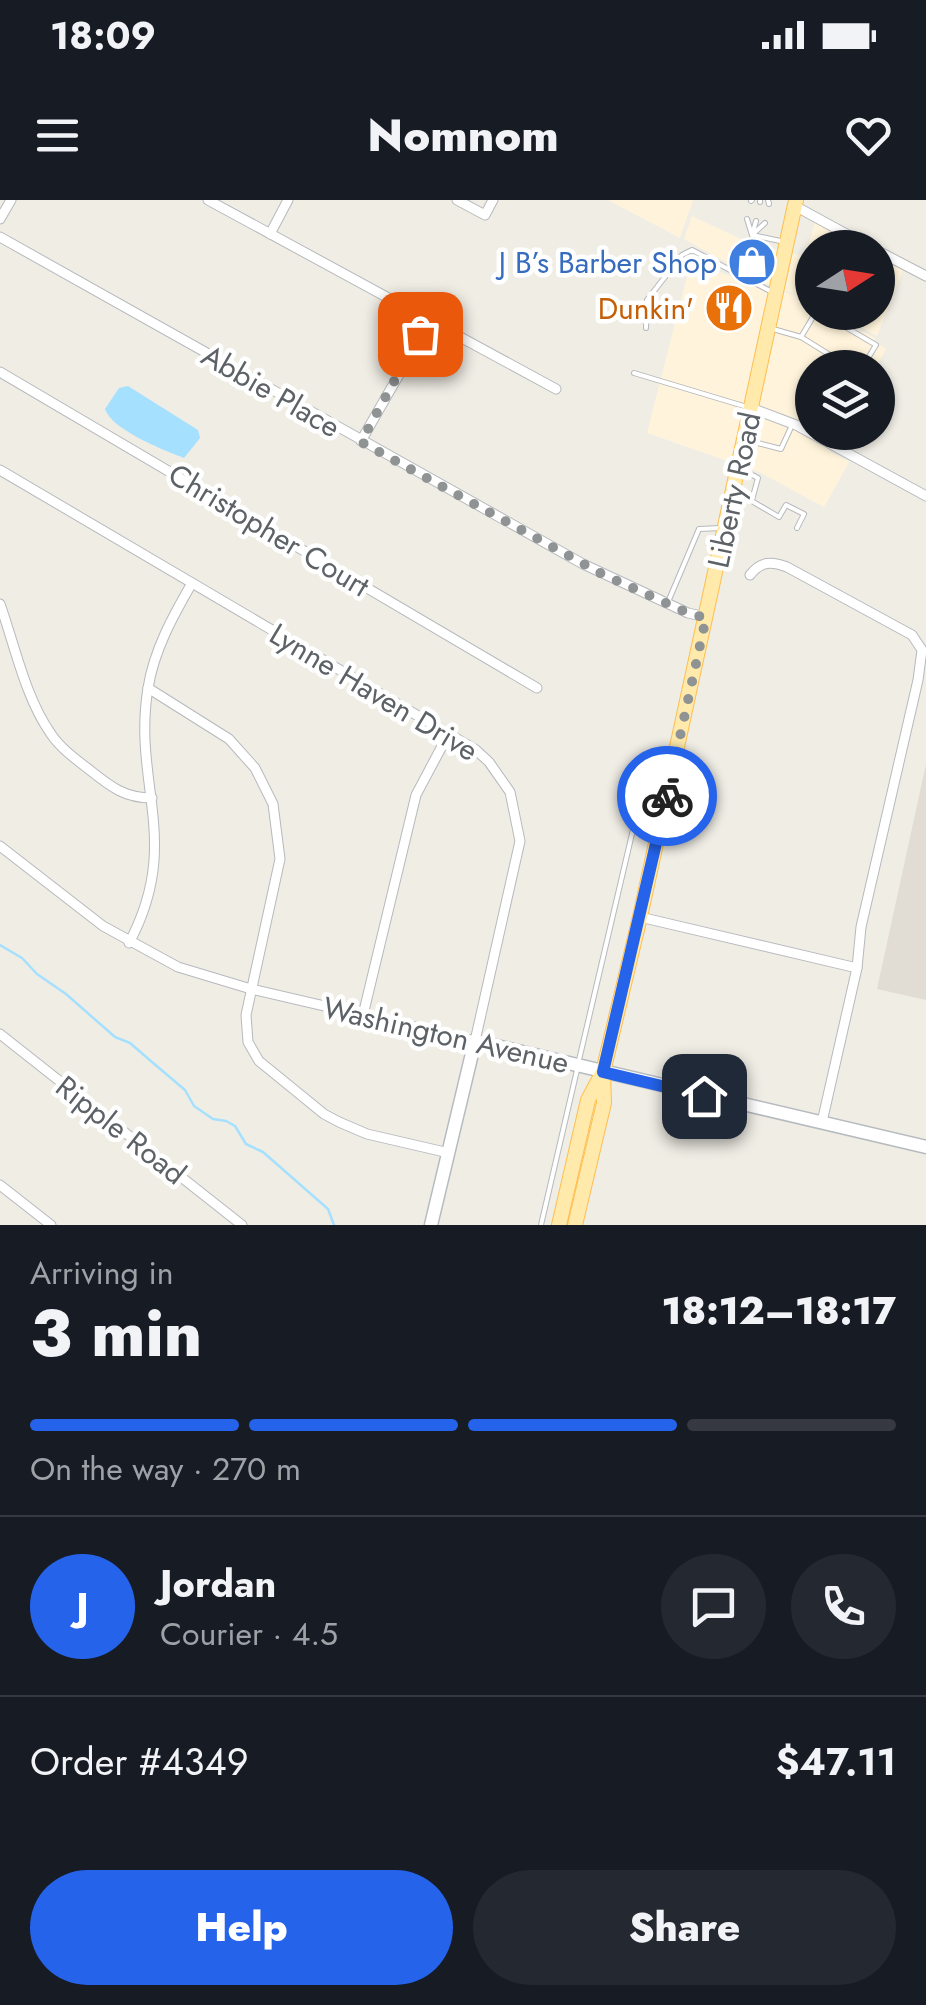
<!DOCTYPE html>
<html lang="en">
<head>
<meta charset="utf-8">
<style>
  body { margin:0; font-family:Jost,sans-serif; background:#242831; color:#f1f3f6; height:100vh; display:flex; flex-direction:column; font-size:38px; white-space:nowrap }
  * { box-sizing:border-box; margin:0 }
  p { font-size:32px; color:#9ea1a6 }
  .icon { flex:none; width:55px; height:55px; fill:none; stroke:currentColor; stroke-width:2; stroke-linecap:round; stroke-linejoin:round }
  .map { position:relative; height:1025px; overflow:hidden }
  .panel { display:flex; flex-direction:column; background:#171b24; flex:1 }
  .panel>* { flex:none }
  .needle { width:65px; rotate:78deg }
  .fabs { position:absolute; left:795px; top:30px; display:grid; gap:20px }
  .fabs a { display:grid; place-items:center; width:100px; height:100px; border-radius:50%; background:#171b24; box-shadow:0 2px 8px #0004; font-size:50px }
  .pin { position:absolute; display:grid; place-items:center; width:85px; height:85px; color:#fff; margin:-42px; border-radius:20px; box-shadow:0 5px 15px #0006 }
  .courier { position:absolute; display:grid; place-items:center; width:100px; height:100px; margin:-50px; border:8px solid #2563eb; border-radius:50%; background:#fff; color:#222; box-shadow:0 2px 12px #0007 }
  .head em { font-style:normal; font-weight:800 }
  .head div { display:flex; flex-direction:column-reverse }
  .head { display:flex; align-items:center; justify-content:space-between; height:170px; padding:0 30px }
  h1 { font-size:65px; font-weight:800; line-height:75px }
  .bar { display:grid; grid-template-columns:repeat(4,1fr); gap:15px 10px; align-content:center; height:120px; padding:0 30px }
  .bar i { height:12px; border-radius:8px; background:#363941 }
  .bar .current { background:#2563eb }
  .bar p { grid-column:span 4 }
  .line { display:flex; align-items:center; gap:25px; padding:0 30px; border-top:2px solid #363941 }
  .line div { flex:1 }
  .round { display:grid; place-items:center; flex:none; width:105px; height:105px; border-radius:52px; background:#242831 }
  .button { display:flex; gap:20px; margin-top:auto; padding:20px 30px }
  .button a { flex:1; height:115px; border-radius:60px; background:#2563eb; color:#fff; font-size:40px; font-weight:800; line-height:115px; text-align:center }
  .button a+a { background:#242831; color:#f1f3f6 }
  .status { display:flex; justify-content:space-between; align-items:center; height:70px; padding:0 50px; background:#171b24; direction:ltr }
  .status svg { height:28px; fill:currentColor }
  header { display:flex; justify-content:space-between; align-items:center; height:130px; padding:0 30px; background:#171b24; font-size:45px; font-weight:800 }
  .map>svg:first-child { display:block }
  .commercial { fill:#fff4db }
  .education { fill:#e1dcd4 }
  .water { fill:#a6e0ff }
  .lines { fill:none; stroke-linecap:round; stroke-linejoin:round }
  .stream { stroke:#a6e0ff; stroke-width:2.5 }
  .service-casing { stroke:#b6b9bd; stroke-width:6 }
  .minor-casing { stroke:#b6b9bd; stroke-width:11 }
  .secondary-casing { stroke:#b6bbc0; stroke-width:15 }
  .primary-casing { stroke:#febe50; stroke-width:16 }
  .service { stroke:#fff; stroke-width:4 }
  .minor { stroke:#fff; stroke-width:9 }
  .secondary { stroke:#fff; stroke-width:12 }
  .primary { stroke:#ffeaab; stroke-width:14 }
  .done { stroke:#909393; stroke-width:10; stroke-dasharray:0 18 }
  .route { stroke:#2563eb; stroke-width:12 }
  .labels { text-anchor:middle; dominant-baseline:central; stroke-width:9; stroke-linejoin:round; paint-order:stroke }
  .shop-label { font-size:30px; fill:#366cbe; stroke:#fff; text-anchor:end }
  .food-label { font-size:30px; fill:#c56008; stroke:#fff; text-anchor:end }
  .street-label { font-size:30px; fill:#5d6267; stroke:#fff }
</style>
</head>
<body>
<div class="status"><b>18:09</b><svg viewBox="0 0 49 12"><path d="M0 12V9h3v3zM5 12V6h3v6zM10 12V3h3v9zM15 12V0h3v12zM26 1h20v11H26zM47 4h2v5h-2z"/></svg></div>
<header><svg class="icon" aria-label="menu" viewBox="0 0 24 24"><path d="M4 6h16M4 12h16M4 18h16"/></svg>Nomnom<svg class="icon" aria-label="heart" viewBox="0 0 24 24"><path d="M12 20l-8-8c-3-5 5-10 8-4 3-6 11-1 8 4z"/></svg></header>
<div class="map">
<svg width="926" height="1025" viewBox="0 0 926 1025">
  <rect width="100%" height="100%" fill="#f0ede5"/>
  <g class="commercial">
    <polygon points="608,0 693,0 680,38"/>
    <polygon points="692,16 747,42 805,56 815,23 864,47 812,48 812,101 764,83 684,39"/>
    <polygon points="878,55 903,70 877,136 834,113 878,112"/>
    <polygon points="691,61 748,83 799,96 812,103 812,112 829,113 875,138 874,141 886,149 876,167 812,168 812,232 839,233 829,251 849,262 824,307 759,272 647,233"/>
  </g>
  <polygon class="education" points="926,564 926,800 877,789"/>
  <path class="water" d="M 128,186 L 198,230 L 200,238 L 184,258 C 163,250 112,230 105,209 L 119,188 Z"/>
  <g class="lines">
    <polyline class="stream" points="0,745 22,758 37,774 66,794 115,837 130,843 152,862 185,890 194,906 213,919 226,921 235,926 246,944 263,952 328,1009 334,1025"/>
    <g class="service-casing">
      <g id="service">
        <polyline points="768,0 769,4"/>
        <polyline points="751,1 752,0"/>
        <polyline points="760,2 760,0"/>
        <polyline points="747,19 752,35 785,42"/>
        <polyline points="756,21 752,35 765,23"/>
        <polyline points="820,112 876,145 862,168"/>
        <polyline points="646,128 647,100 682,55 692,50 772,92"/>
        <polyline points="773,129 801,137 851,168"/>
        <polyline points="801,137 816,112"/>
        <polyline points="634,173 747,207"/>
        <polyline points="750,241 781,249 793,223"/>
        <polyline points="743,270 758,278 752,300"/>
        <polyline points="738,293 779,317 786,305 804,314 797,328"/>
        <polyline points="668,402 699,329 721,328"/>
        <polyline points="579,860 643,587"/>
        <polyline points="667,922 674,894"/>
        <polyline points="541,1025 577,870"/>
      </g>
    </g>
    <g class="minor-casing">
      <g id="minor">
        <polyline points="208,0 556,189"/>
        <polyline points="457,0 485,15 493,0"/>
        <polyline points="795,6 872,48"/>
        <polyline points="0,19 11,0"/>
        <polyline points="270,34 288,0"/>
        <polyline points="0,37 583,364 688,413 706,417"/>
        <polyline points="878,51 926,76"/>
        <polyline points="0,172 537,488"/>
        <polyline points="751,208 796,225 926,296"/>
        <polyline points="361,241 413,150 427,118"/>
        <polyline points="0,270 476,550 489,562 510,592 520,641 475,841 251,789 178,767 103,726 0,646"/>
        <path d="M 750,375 C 761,361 771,361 787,367 L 912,435 L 922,450 L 918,480 L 861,727 L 857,768 L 822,922"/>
        <path d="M 0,404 C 15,446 25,497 51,534 C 61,549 77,560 91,571 C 111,587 125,598 152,598"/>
        <polyline points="148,488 229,539 255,568 273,604 280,659 246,815 248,842 259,861 324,914 339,922 367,934 449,953"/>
        <polyline points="640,717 857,768"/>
        <path d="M 129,743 C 183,642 132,584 148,488 C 154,450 173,416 192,383"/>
        <polyline points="363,815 416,595 449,533"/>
        <polyline points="0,834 242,1025"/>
        <polyline points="0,985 51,1025"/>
      </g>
    </g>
    <g class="secondary-casing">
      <polyline id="secondary" points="431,1025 475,841 926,947"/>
    </g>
    <g class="primary-casing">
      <g id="primary">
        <polyline points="559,1025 588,900 603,872 640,717 796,0"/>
        <polyline points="575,1025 604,903 603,874"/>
      </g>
    </g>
    <use href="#service" class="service"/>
    <use href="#minor" class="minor"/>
    <use href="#secondary" class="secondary"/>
    <use href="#primary" class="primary"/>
  </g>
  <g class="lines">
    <polyline class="done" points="420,134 361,242 602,374 688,413 706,418 667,596"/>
    <polyline class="route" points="667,596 603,872 704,896"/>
  </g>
  <defs>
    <g id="shop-disc" transform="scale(2.5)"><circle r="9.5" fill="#3f7fe0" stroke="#fff"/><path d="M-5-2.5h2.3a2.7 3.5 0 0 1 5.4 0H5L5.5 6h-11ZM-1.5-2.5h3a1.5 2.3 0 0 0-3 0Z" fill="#fff"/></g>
    <g id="restaurant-disc" transform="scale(2.5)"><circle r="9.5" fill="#e8710a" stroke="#fff"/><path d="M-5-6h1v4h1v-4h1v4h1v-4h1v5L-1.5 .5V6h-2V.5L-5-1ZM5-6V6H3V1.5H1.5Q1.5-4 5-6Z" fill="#fff"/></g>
  </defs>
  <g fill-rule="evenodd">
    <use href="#shop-disc" x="752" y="62"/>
    <use href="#restaurant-disc" x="729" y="108"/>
  </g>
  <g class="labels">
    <g class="shop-label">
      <text x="717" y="62">J B’s Barber Shop</text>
    </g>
    <g class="food-label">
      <text x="694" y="108">Dunkin'</text>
    </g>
    <g class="street-label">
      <text transform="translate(271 191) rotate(30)">Abbie Place</text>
      <text transform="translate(734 290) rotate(-78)">Liberty Road</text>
      <text transform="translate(269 330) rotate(31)">Christopher Court</text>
      <text transform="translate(374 492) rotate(31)">Lynne Haven Drive</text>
      <text transform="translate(446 835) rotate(13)">Washington Avenue</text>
      <text transform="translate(121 930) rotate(38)">Ripple Road</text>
    </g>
  </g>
</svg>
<div class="fabs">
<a><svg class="needle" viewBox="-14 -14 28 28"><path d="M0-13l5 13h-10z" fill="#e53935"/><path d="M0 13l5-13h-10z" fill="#9ea1a6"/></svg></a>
<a><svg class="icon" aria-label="layers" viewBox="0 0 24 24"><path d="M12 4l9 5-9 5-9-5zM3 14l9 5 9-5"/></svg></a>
</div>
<div class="pin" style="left:420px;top:134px;background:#ea580c"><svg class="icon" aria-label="bag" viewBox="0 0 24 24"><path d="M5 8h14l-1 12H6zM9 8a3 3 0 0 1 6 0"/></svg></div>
<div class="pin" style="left:704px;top:896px;background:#1f2937"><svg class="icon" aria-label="home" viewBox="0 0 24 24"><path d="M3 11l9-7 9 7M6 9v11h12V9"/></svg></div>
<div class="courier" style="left:667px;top:596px"><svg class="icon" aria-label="bike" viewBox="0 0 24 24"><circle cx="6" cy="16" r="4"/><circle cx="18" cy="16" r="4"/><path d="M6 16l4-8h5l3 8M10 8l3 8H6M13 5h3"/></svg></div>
</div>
<section class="panel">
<div class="head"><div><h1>3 min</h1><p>Arriving in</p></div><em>18:12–18:17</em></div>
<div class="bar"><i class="current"></i><i class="current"></i><i class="current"></i><i></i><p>On the way · 270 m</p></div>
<div class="line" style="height:180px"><b class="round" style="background:#2563eb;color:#fff">J</b><div><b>Jordan</b><p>Courier · 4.5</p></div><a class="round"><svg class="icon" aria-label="chat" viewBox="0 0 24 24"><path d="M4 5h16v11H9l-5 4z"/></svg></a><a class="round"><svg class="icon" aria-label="phone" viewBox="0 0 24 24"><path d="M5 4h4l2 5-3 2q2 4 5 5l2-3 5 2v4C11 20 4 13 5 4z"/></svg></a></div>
<div class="line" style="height:130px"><div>Order #4349</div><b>$47.11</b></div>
<div class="button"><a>Help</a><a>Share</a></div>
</section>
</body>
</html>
